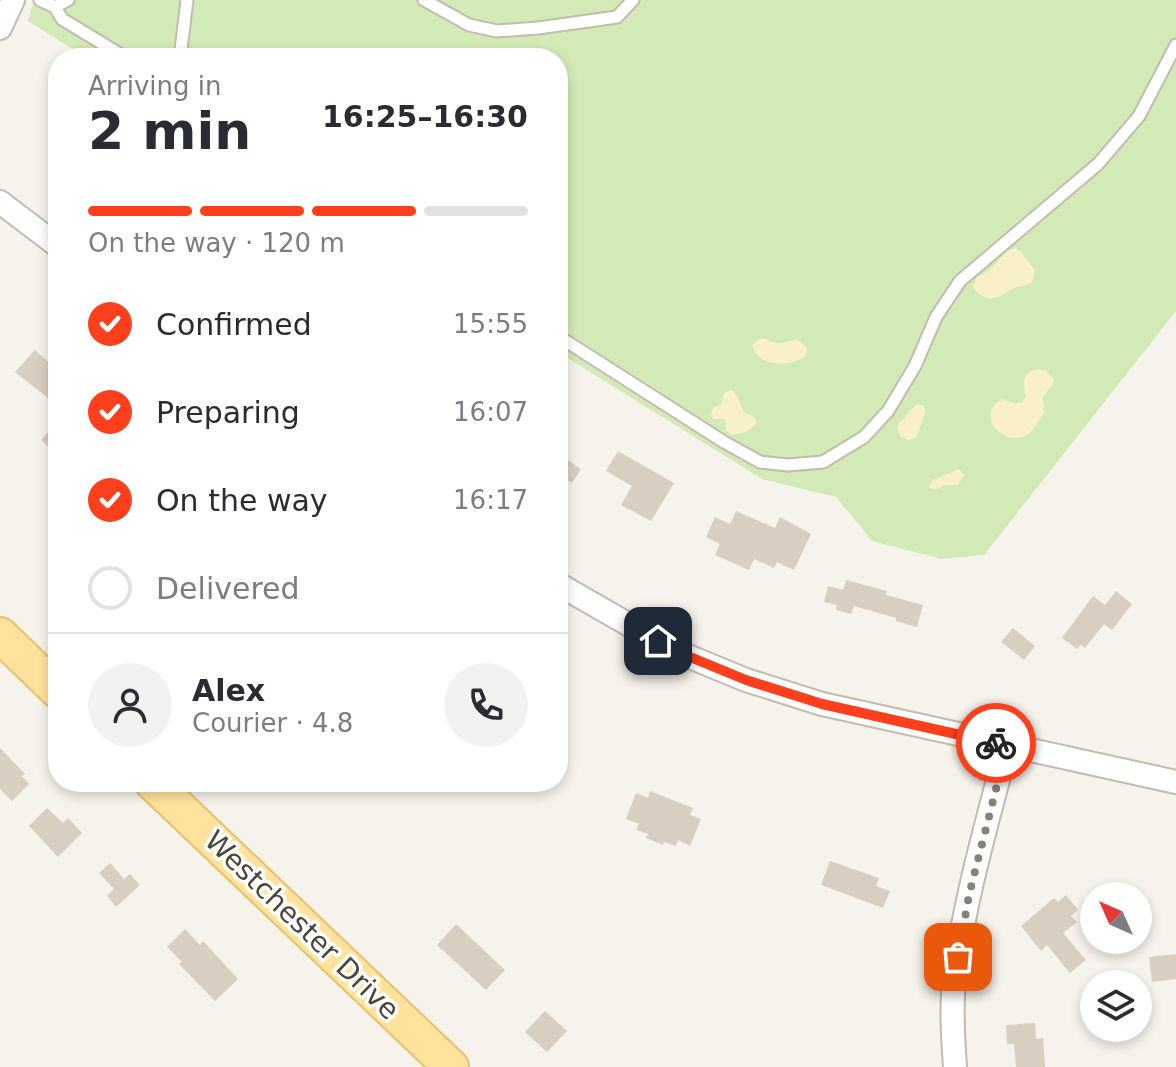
<!DOCTYPE html>
<html lang="en">
<head>
<meta charset="utf-8">
<style>
  body { margin:0; font-family:"DejaVu Sans",sans-serif; background:#f2f2f3; color:#2b2b33; height:100vh; display:flex; flex-direction:column; font-size:30px; white-space:nowrap }
  * { box-sizing:border-box; margin:0 }
  p { font-size:26px; color:#7c7c81 }
  .icon { flex:none; width:44px; height:44px; fill:none; stroke:currentColor; stroke-width:2; stroke-linecap:round; stroke-linejoin:round }
  .map { position:relative; flex:1; overflow:hidden }
  .drawer { position:absolute; left:48px; top:48px; width:520px; height:744px; display:flex; flex-direction:column; background:#fff; border-radius:32px; box-shadow:0 4px 12px #0003 }
  .drawer>* { flex:none }
  .needle { width:52px; rotate:315deg }
  .tools { position:absolute; left:1080px; top:882px; display:grid; gap:16px }
  .tools a { display:grid; place-items:center; width:72px; height:72px; border-radius:50%; background:#fff; box-shadow:0 4px 12px #0003; font-size:40px }
  .pin { position:absolute; display:grid; place-items:center; width:68px; height:68px; color:#fff; margin:-34px; border-radius:16px; box-shadow:0 4px 12px #0006 }
  .courier { position:absolute; display:grid; place-items:center; width:80px; height:80px; margin:-40px; border:6px solid #fc3f1d; border-radius:50%; background:#fff; color:#222; box-shadow:0 2px 10px #0007 }
  .summary em { font-style:normal; font-weight:800 }
  .summary div { display:flex; flex-direction:column-reverse }
  .summary { display:flex; align-items:center; justify-content:space-between; height:136px; padding:0 40px }
  h1 { font-size:52px; font-weight:800; line-height:60px }
  .bar { display:grid; grid-template-columns:repeat(4,1fr); gap:12px 8px; align-content:center; height:96px; padding:0 40px }
  .bar i { height:10px; border-radius:6px; background:#e1e1e2 }
  .bar .on { background:#fc3f1d }
  .bar p { grid-column:span 4 }
  .line { display:flex; align-items:center; gap:20px; padding:0 40px; border-top:2px solid #e1e1e2 }
  .line div { flex:1 }
  .round { display:grid; place-items:center; flex:none; width:84px; height:84px; border-radius:42px; background:#f2f2f3 }
  ol { padding:0 40px; list-style:none }
  li { display:flex; align-items:center; gap:24px; height:88px }
  li p { margin-inline-start:auto }
  li .icon { padding:8px; border-radius:50%; background:#fc3f1d; color:#fff; stroke-width:4 }
  li:last-child { color:#7c7c81 }
  li i { width:44px; height:44px; border:4px solid #e1e1e2; border-radius:50% }
  .map>svg:first-child { display:block }
  .green { fill:#d2eab5 }
  .sand { fill:#f9efc9 }
  .building { fill:#d8cfc1 }
  .lines { fill:none; stroke-linecap:round; stroke-linejoin:round }
  .lane-casing { stroke:#c2bbae; stroke-width:15 }
  .street-casing { stroke:#c2bbae; stroke-width:26 }
  .primary-casing { stroke:#e6c16a; stroke-width:38 }
  .lane { stroke:#fff; stroke-width:11 }
  .street { stroke:#fff; stroke-width:22 }
  .primary { stroke:#ffe39c; stroke-width:34 }
  .done { stroke:#878178; stroke-width:8; stroke-dasharray:0 14.4 }
  .route { stroke:#fc3f1d; stroke-width:10 }
  .labels { text-anchor:middle; dominant-baseline:central; stroke-width:7; stroke-linejoin:round; paint-order:stroke }
  .street-label { font-size:28px; fill:#4b4439; stroke:#fff }
</style>
</head>
<body>
<div class="map">
<svg width="1176" height="1067" viewBox="0 0 1176 1067">
  <rect width="100%" height="100%" fill="#f6f3ec"/>
  <polygon class="green" points="34,0 1176,0 1176,311 984,555 942,559 872,541 836,497 762,479 558,352 558,58 87,58 28,21"/>
  <g class="sand">
    <path d="M 1015,248 L 1020,251 L 1035,270 L 1034,278 L 1031,283 C 1025,286 1018,286 1012,289 C 1008,291 1005,294 1001,296 C 990,301 979,297 973,287 L 977,277 L 990,270 L 1006,252 Z"/>
    <path d="M 762,338 C 767,339 771,342 776,343 C 790,345 795,331 807,349 L 806,356 C 790,367 760,368 752,346 L 756,341 Z"/>
    <path d="M 1039,369 L 1046,371 L 1054,380 L 1052,386 L 1043,396 L 1044,413 C 1039,420 1035,430 1028,434 C 1005,450 973,415 1002,399 L 1016,404 L 1022,402 L 1026,397 C 1022,383 1022,371 1039,369 Z"/>
    <path d="M 731,390 L 736,394 L 744,412 C 751,416 757,415 756,424 C 750,431 740,435 730,434 L 726,430 L 725,419 L 714,419 L 710,416 L 713,408 L 721,404 L 724,393 Z"/>
    <path d="M 917,404 L 923,405 L 926,411 L 916,438 L 909,440 L 901,437 L 897,430 L 899,423 C 907,417 909,410 917,404 Z"/>
    <polygon points="959,469 964,475 958,485 945,485 937,489 931,489 929,487 933,480"/>
  </g>
  <g class="building">
    <polygon points="35,350 58,371 58,406 15,372"/>
    <polygon points="58,421 58,456 41,440"/>
    <polygon points="618,451 674,483 651,521 621,505 632,486 606,471"/>
    <polygon points="558,454 581,469 572,483 558,474"/>
    <polygon points="736,511 775,528 780,517 811,534 794,570 777,562 774,568 754,559 749,570 715,555 720,544 706,537 715,517 730,524"/>
    <polygon points="846,580 887,591 886,595 923,605 917,627 896,621 896,618 854,606 851,614 836,610 837,605 824,602 828,586 843,590"/>
    <polygon points="1116,591 1132,604 1112,630 1104,624 1085,648 1081,645 1077,649 1062,638 1093,596 1105,605"/>
    <polygon points="1013,628 1035,646 1024,660 1001,642"/>
    <polygon points="0,748 25,774 22,776 29,784 12,801 0,789"/>
    <polygon points="650,791 693,808 690,815 701,819 690,846 678,840 676,846 664,842 663,845 646,838 648,834 636,830 639,824 626,819 636,793 648,798"/>
    <polygon points="47,808 63,823 68,818 82,833 58,857 29,826"/>
    <polygon points="830,861 879,878 876,886 890,891 883,908 821,885"/>
    <polygon points="110,863 124,879 130,874 140,885 116,907 107,896 114,889 99,873"/>
    <polygon points="1066,895 1078,910 1071,916 1077,922 1063,933 1086,960 1070,973 1047,945 1041,951 1021,926 1054,898 1058,902"/>
    <polygon points="456,924 505,970 486,990 437,945"/>
    <polygon points="185,929 200,945 203,941 238,979 215,1001 179,964 182,962 167,947"/>
    <polygon points="1176,954 1176,979 1152,982 1149,957"/>
    <polygon points="545,1011 567,1031 547,1052 525,1032"/>
    <polygon points="1035,1023 1036,1039 1043,1038 1045,1067 1016,1067 1014,1044 1007,1044 1006,1025"/>
  </g>
  <g class="lines">
    <g class="lane-casing">
      <g id="lane">
        <polyline points="40,0 55,7 68,0"/>
        <polyline points="424,0 469,25 497,31 538,28 617,17 633,0"/>
        <polyline points="55,7 62,19 126,58"/>
        <polyline points="180,58 187,0"/>
        <polyline points="558,336 724,442 760,462 788,465 823,462 864,437 888,411 915,366 936,317 960,281 1098,164 1139,116 1176,45"/>
      </g>
    </g>
    <g class="street-casing">
      <g id="street">
        <polyline points="0,28 13,0"/>
        <polyline points="0,202 58,246"/>
        <polyline points="558,584 673,650 746,680 822,704 1176,782"/>
        <path d="M 955,1067 C 953,1039 951,1009 954,981 C 964,901 987,823 1007,746"/>
      </g>
    </g>
    <g class="primary-casing">
      <g id="primary">
        <polyline points="0,635 58,691"/>
        <polyline points="152,782 451,1067"/>
      </g>
    </g>
    <use href="#lane" class="lane"/>
    <use href="#street" class="street"/>
    <use href="#primary" class="primary"/>
  </g>
  <g class="lines">
    <polyline class="done" points="958,957 969,895 1007,746 996,743"/>
    <polyline class="route" points="658,641 673,650 746,680 822,704 996,743"/>
  </g>
  <g class="labels">
    <g class="street-label">
      <text transform="translate(302 925) rotate(44)">Westchester Drive</text>
    </g>
  </g>
</svg>
<div class="tools">
<a><svg class="needle" viewBox="-14 -14 28 28"><path d="M0-13l5 13h-10z" fill="#e53935"/><path d="M0 13l5-13h-10z" fill="#7c7c81"/></svg></a>
<a><svg class="icon" aria-label="layers" viewBox="0 0 24 24"><path d="M12 4l9 5-9 5-9-5zM3 14l9 5 9-5"/></svg></a>
</div>
<div class="pin" style="left:958px;top:957px;background:#ea580c"><svg class="icon" aria-label="bag" viewBox="0 0 24 24"><path d="M5 8h14l-1 12H6zM9 8a3 3 0 0 1 6 0"/></svg></div>
<div class="pin" style="left:658px;top:641px;background:#1f2937"><svg class="icon" aria-label="home" viewBox="0 0 24 24"><path d="M3 11l9-7 9 7M6 9v11h12V9"/></svg></div>
<div class="courier" style="left:996px;top:743px"><svg class="icon" aria-label="bike" viewBox="0 0 24 24"><circle cx="6" cy="16" r="4"/><circle cx="18" cy="16" r="4"/><path d="M6 16l4-8h5l3 8M10 8l3 8H6M13 5h3"/></svg></div>
<section class="drawer">
<div class="summary"><div><h1>2 min</h1><p>Arriving in</p></div><em>16:25–16:30</em></div>
<div class="bar"><i class="on"></i><i class="on"></i><i class="on"></i><i></i><p>On the way · 120 m</p></div>
<ol>
<li><svg class="icon" aria-label="check" viewBox="0 0 24 24"><path d="M5 12l5 5 9-10"/></svg>Confirmed<p>15:55</p></li>
<li><svg class="icon" aria-label="check" viewBox="0 0 24 24"><path d="M5 12l5 5 9-10"/></svg>Preparing<p>16:07</p></li>
<li><svg class="icon" aria-label="check" viewBox="0 0 24 24"><path d="M5 12l5 5 9-10"/></svg>On the way<p>16:17</p></li>
<li><i></i>Delivered</li>
</ol>
<div class="line" style="height:144px"><a class="round"><svg class="icon" aria-label="person" viewBox="0 0 24 24"><circle cx="12" cy="8" r="4"/><path d="M4 21q1-7 8-7t8 7"/></svg></a><div><b>Alex</b><p>Courier · 4.8</p></div><a class="round"><svg class="icon" aria-label="phone" viewBox="0 0 24 24"><path d="M5 4h4l2 5-3 2q2 4 5 5l2-3 5 2v4C11 20 4 13 5 4z"/></svg></a></div>
</section>
</div>
</body>
</html>
